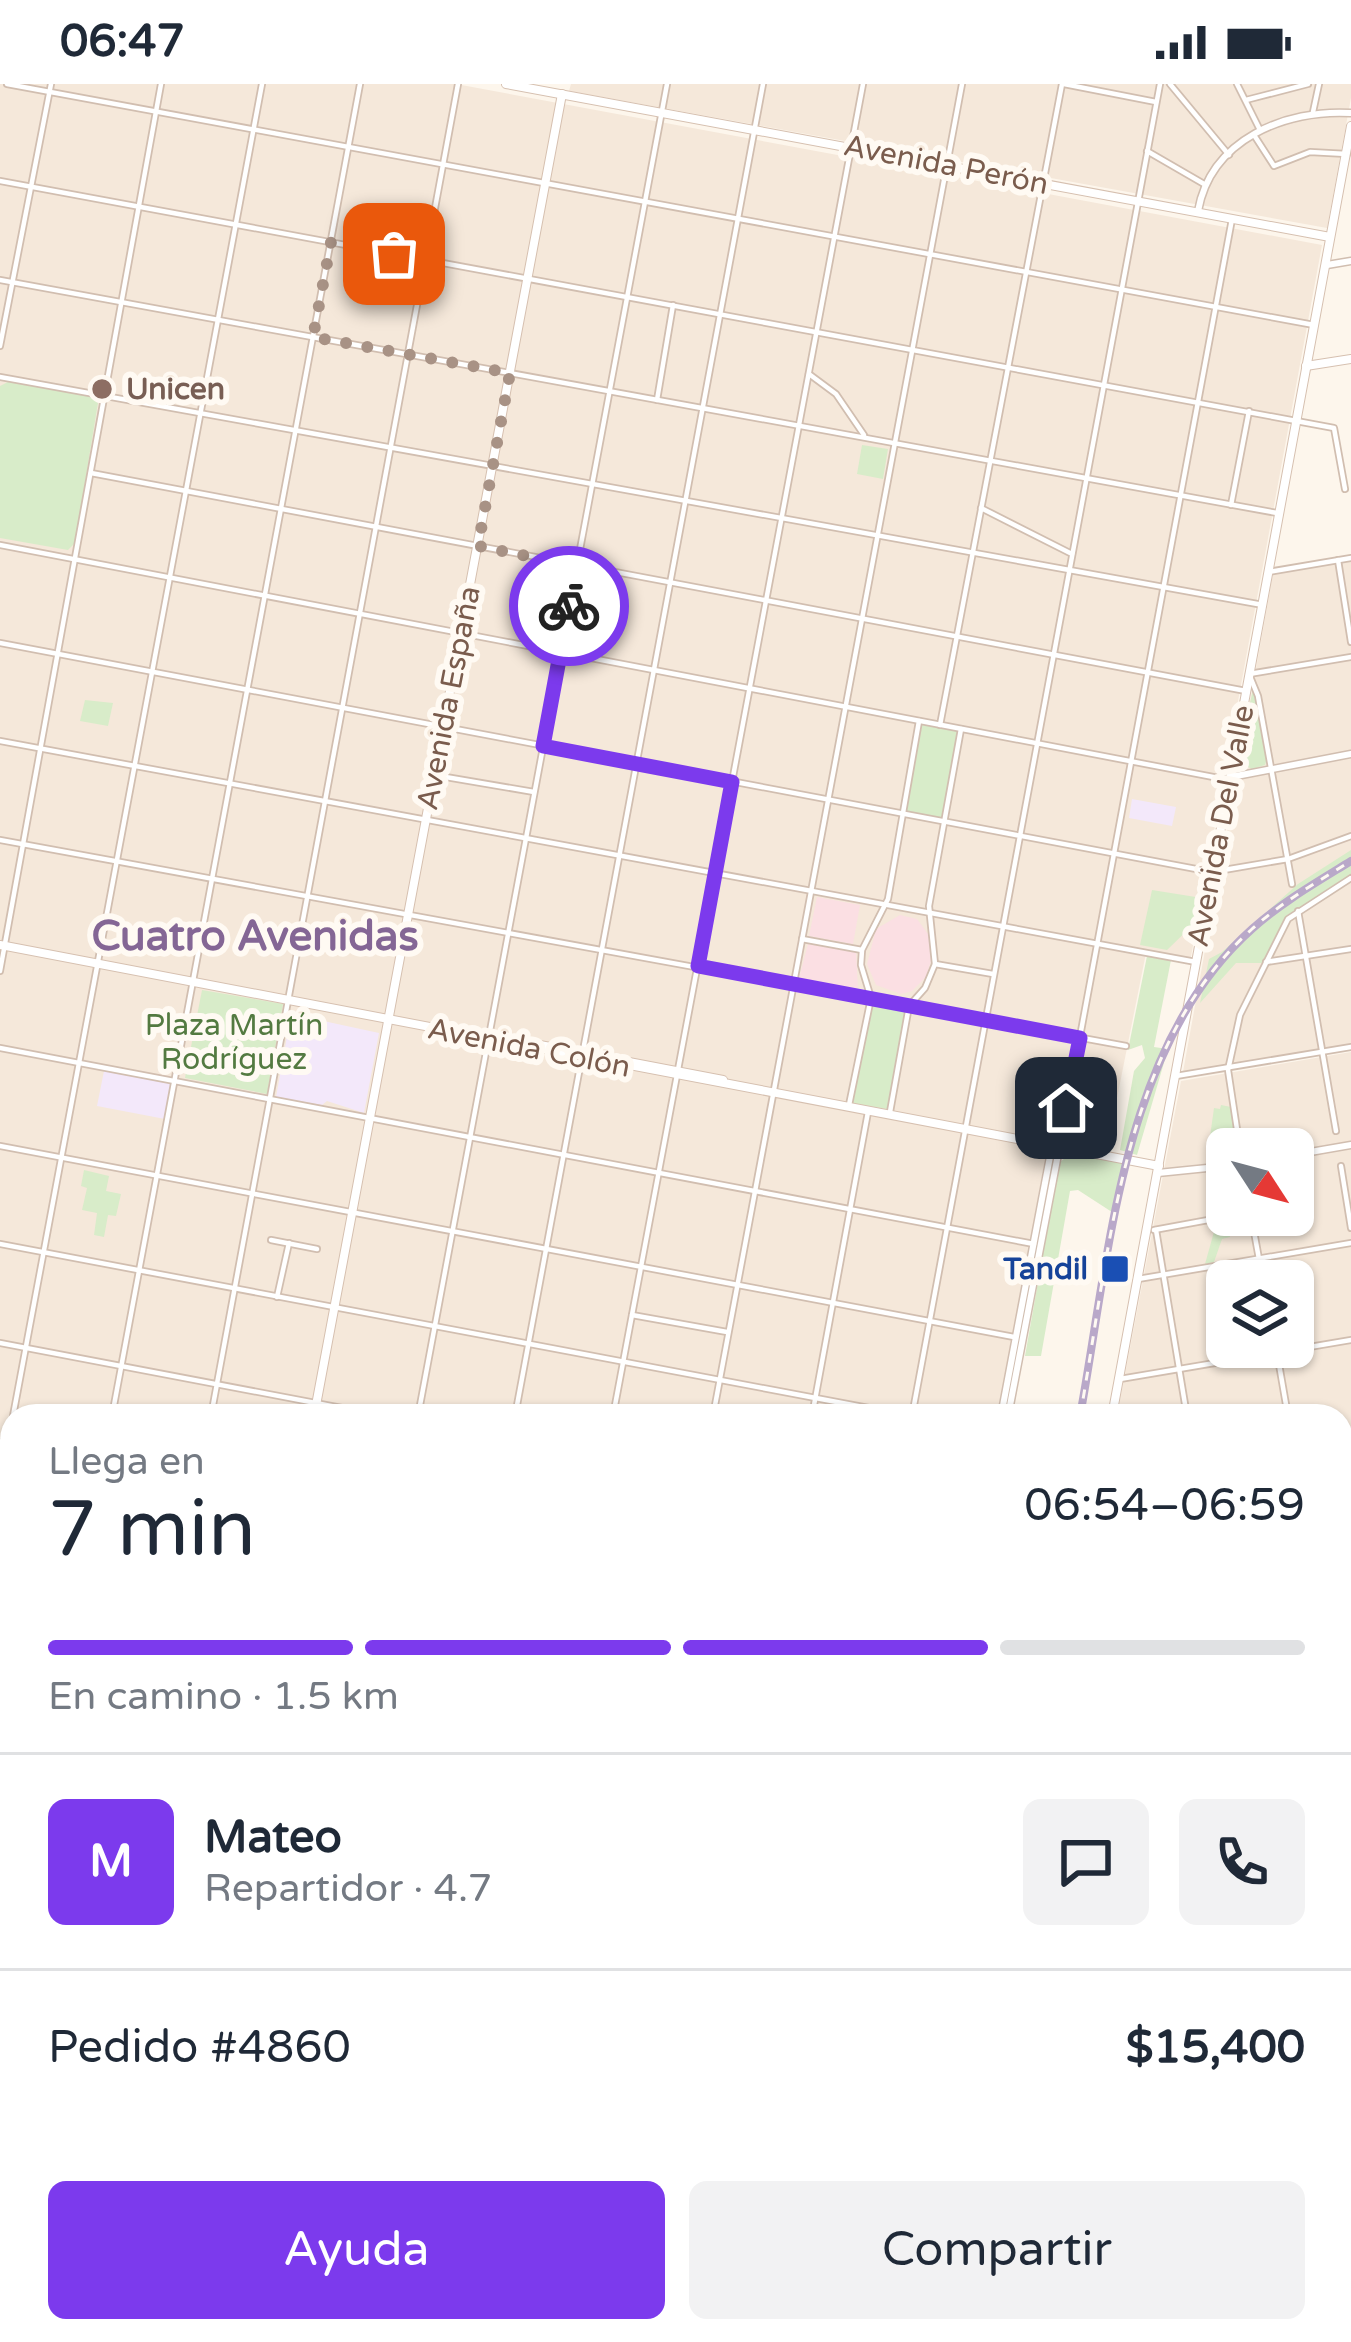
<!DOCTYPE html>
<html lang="es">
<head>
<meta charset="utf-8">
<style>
  body { margin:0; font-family:"Varela Round",sans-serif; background:#f2f2f3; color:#1f2937; height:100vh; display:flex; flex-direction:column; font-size:45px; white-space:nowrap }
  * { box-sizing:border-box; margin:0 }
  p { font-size:39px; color:#747a83 }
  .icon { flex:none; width:66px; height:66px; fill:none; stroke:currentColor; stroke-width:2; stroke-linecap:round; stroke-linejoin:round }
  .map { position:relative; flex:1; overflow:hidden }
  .side { position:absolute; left:0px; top:1320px; width:1353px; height:939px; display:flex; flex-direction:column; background:#fff; border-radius:36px 36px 0 0; box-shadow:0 3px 9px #0004 }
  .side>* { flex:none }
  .needle { width:78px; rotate:126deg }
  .tools { position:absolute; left:1206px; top:1044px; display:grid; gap:24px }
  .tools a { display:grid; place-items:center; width:108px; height:108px; border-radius:18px; background:#fff; box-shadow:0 3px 9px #0004; font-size:60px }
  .pin { position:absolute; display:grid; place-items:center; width:102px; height:102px; color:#fff; margin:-51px; border-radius:24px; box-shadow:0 6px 18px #0006 }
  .courier { position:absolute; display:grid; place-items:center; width:120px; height:120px; margin:-60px; border:9px solid #7c3aed; border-radius:50%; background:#fff; color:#222; box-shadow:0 3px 15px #0007 }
  .overview em { font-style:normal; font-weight:600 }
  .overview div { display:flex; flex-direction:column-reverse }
  .overview { display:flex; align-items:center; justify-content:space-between; height:204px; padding:0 48px }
  h1 { font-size:78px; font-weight:600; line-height:90px }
  .bar { display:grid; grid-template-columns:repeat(4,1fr); gap:18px 12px; align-content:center; height:144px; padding:0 48px }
  .bar i { height:15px; border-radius:9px; background:#e0e1e3 }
  .bar .selected { background:#7c3aed }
  .bar p { grid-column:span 4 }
  .line { display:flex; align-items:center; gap:30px; padding:0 48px; border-top:3px solid #e0e1e3 }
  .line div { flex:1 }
  .round { display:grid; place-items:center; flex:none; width:126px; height:126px; border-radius:18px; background:#f2f2f3 }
  .action { display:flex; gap:24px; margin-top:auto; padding:24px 48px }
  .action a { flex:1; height:138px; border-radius:18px; background:#7c3aed; color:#fff; font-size:48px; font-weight:600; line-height:138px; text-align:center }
  .action a+a { background:#f2f2f3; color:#1f2937 }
  .status { display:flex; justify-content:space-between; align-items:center; height:84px; padding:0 60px; background:#fff; direction:ltr }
  .status svg { height:33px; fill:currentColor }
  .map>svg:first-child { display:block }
  .residential { fill:#f5e8da; fill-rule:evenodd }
  .education { fill:#f3e8fa }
  .medical { fill:#fbdfe3 }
  .green { fill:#d8ecc9 }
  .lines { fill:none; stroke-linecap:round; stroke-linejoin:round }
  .stream { stroke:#a5d3da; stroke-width:3 }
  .minor-casing { stroke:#d1beb0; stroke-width:8 }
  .tertiary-casing { stroke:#d1beb0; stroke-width:9 }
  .secondary-casing { stroke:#d6c0b0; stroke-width:10 }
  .trunk-casing { stroke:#dad1cd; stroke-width:14 }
  .minor { stroke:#fff; stroke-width:4.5 }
  .tertiary { stroke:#fff; stroke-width:6 }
  .secondary { stroke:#fff; stroke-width:8 }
  .trunk { stroke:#f9c8a4; stroke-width:10 }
  .rail-casing { stroke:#b9a8c9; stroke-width:8 }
  .rail { stroke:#fffaf3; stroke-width:3; stroke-dasharray:9; stroke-linecap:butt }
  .done { stroke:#a89285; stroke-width:12; stroke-dasharray:0 21.6 }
  .route { stroke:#7c3aed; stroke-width:15 }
  .education-dot { fill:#8d6e63; stroke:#fffaf3; stroke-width:4.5 }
  .transit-dot { fill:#1a4fb4; stroke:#fffaf3; stroke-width:4.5 }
  .labels { text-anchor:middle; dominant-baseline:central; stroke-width:12; stroke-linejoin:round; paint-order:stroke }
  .street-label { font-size:30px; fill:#7a5c4d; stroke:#fffaf3 }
  .education-label { font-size:30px; font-weight:bold; fill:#785e54; stroke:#fffaf3; text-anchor:start }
  .park-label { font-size:30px; fill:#537a41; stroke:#fffaf3 }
  .transit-label { font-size:30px; font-weight:bold; fill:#164399; stroke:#fffaf3; text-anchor:end }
  .district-label { font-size:42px; font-weight:bold; fill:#846695; stroke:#fffaf3 }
</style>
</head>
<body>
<div class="status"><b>06:47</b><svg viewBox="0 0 49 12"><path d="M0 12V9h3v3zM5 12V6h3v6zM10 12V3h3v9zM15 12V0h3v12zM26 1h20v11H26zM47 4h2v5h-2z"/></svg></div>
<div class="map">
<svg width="1351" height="2258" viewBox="0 0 1351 2258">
  <rect width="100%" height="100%" fill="#fdf6ec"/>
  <g class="residential">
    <polygon points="0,0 456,0 1322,161 1190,878 1146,869 1106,1069 1048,1058 999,1332 12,1332 12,2040 0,2041"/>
    <polygon points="571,0 1351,0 1351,14 1327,144 569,7"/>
    <polygon points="1351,477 1351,961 1183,988 1273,490"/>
    <path d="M 1351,968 L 1351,1447 L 1341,1449 L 1341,1332 L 1117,1332 L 1181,997 ZM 1227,1065 L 1293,1065 L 1293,1131 L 1227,1131 ZM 1227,1197 L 1293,1197 L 1293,1263 L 1227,1263 Z"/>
    <polygon points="1341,1488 1351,1503 1351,1741 1341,1743"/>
    <polygon points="12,2063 12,2239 0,2241 0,2065"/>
    <polygon points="1351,2079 1351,2258 1085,2258 1083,2247 1341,2247 1341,2081"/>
  </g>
  <g class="education">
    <polygon points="1132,715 1176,723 1172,742 1129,734"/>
    <polygon points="291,930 379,949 364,1029 327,1017 322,1021 276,1013"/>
    <polygon points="104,987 172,1000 165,1035 97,1022"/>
  </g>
  <g class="medical">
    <polygon points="817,813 860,821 853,860 809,852"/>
    <polygon points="900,831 917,835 931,854 934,867 926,893 912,907 901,910 876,901 867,880 876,845"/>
    <polygon points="808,860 856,868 858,904 854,909 798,898"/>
  </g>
  <g class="green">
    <polygon points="8,298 92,312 98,319 75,459 68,466 0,454 0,302"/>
    <polygon points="862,361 888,365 883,395 857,390"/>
    <polygon points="1253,606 1267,675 1265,681 1252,685 1240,679 1238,670"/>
    <polygon points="85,616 113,619 108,642 80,637"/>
    <polygon points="922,641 958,647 942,735 906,728"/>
    <polygon points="1351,766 1351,792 1286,832 1262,879 1236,879 1200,919 1209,875 1222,868 1298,800"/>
    <polygon points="1152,806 1202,814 1198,836 1167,866 1140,861"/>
    <polygon points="1147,872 1171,876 1154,963 1168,965 1137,1071 1120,1066 1134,987 1145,974 1142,961 1128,966"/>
    <polygon points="202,906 283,920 267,1010 185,994"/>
    <polygon points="872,917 906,923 887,1025 851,1019"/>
    <polygon points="1221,1021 1231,1023 1236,1051 1227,1053 1228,1065 1221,1069 1222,1078 1206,1081 1214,1024 1220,1025"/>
    <polygon points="1070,1070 1125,1079 1115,1130 1078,1106 1070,1107 1041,1272 1025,1272 1059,1079"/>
    <polygon points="84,1086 109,1092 106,1107 121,1110 116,1132 108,1131 104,1153 94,1151 97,1129 82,1126 87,1104 81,1102"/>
    <polygon points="1221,1087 1227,1102 1227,1131 1245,1131 1227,1134 1230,1153 1222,1155 1214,1178 1205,1180 1217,1137 1207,1089"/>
    <polygon points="21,2247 140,2247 83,2258 10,2258"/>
  </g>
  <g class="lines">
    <g class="stream">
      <polyline points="1348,1473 1351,1479"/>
      <polyline points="1341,1883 1351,1885"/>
    </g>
    <g class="minor-casing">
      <g id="minor">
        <polyline points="7,0 1314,241"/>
        <polyline points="1064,0 1156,18"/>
        <polyline points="1170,0 1229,71"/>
        <polyline points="1237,0 1260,46"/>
        <polyline points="1246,16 1308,0"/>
        <polyline points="1313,28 1319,0"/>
        <polyline points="1254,51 1274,82 1310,68 1347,70"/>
        <polyline points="1147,67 1204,100"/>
        <polyline points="0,97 1334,344 1345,405"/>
        <polyline points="0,196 1277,429"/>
        <polyline points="0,262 51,0"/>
        <polyline points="809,290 836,310 864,351"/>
        <polyline points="0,293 1263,521"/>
        <polyline points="657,316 673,221"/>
        <polyline points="91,389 1246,607"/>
        <polyline points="1231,421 1249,327"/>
        <polyline points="981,424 1072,470"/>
        <polyline points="0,461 1229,696"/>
        <polyline points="1338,476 1351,558"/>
        <polyline points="1268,488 1351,474"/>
        <polyline points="0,559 1212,788 1288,775 1351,752"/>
        <polyline points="940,641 1062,0"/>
        <polyline points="0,657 1196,878"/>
        <polyline points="434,691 534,708"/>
        <polyline points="0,756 1126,962"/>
        <polyline points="1292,800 1258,612 1249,590 1351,573"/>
        <polyline points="1298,827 1336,1047"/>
        <polyline points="802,855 862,866"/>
        <polyline points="1266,878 1351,865"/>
        <polyline points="935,880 993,890"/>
        <polyline points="0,887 161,0"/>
        <polyline points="0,964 1034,1160"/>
        <polyline points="1176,992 1351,963"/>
        <polyline points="849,1021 871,914 861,881 862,866 888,815 919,637"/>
        <polyline points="890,1028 909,922 925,904 935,880 929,822 961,645"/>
        <polyline points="1060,1060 1232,135"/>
        <polyline points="0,1062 1014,1253"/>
        <polyline points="1240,1065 1228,986 1240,931 1288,835 1351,794"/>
        <polyline points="1341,1082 1351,1144"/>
        <polyline points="1251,1131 1263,1197"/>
        <polyline points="1154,1146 1219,1134"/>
        <polyline points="1156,1146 1187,1332"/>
        <polyline points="271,1156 317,1165"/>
        <polyline points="0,1160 911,1332"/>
        <polyline points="1138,1195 1351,1159"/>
        <polyline points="277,1213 289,1159"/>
        <polyline points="632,1231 727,1248"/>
        <polyline points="0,1259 384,1332"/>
        <polyline points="1276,1263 1288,1332"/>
        <polyline points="1120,1295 1351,1256"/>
        <polyline points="13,1332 262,0"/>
        <polyline points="112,1332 360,0"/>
        <polyline points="211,1332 458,0"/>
        <polyline points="418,1332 667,0"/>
        <polyline points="515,1332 763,0"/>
        <polyline points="613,1332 863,0"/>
        <polyline points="713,1332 962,0"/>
        <polyline points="812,1332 868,1028"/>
        <polyline points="912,1332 1160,0"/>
        <polyline points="1341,1356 1351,1355"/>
        <polyline points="0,1358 12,1360"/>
        <polyline points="0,1402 12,1339"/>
        <polyline points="0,1456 12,1459"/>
        <polyline points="1341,1485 1351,1500"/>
        <polyline points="1341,1552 1351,1550"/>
        <polyline points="0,1555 12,1557"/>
        <polyline points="1341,1601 1351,1599"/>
        <polyline points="1341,1649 1351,1647"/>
        <polyline points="1341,1665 1351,1723"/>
        <polyline points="0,1670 12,1668"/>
        <polyline points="1341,1745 1351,1744"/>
        <polyline points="0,1769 12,1767"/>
        <polyline points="1347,1815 1351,1809"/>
        <polyline points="0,1852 12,1925"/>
        <polyline points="1341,1940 1351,1938"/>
        <polyline points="0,1964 12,1962"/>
        <polyline points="0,2003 12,2001"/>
        <polyline points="1341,2136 1351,2135"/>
        <polyline points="0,2159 12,2157"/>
        <polyline points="1341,2241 1344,2258"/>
        <polyline points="360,2247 362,2258"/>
        <polyline points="522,2247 524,2258"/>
        <polyline points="720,2247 722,2258"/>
        <polyline points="782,2247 784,2258"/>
        <polyline points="915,2247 917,2258"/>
        <polyline points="985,2247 987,2258"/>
        <polyline points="1055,2247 1057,2258"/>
        <polyline points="1079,2247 1081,2258"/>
        <polyline points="1144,2247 1146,2258"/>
        <polyline points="587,2258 653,2247"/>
      </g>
    </g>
    <g class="tertiary-casing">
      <g id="tertiary">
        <path d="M 1198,127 C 1211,55 1286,25 1351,29"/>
        <polyline points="1327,181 1351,177"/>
        <polyline points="1231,693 1351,670"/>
        <polyline points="1293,1071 1351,1061"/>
        <polyline points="1158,1089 1227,1082"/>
        <polyline points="1001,1332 1052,1062"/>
        <polyline points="1008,1332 1060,1060"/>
        <polyline points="1341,1455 1351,1453"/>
        <polyline points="0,2038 12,2037"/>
        <polyline points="0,2060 12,2058"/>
        <polyline points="1341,2074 1351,2072"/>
        <polyline points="1341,2234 1351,2232"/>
        <polyline points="457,2247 458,2258"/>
        <polyline points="846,2247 848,2258"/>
        <polyline points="1197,2258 1263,2247"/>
      </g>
    </g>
    <g class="secondary-casing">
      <g id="secondary">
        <polyline points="506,0 1330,153"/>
        <polyline points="1306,282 1351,275"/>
        <polyline points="0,861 1159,1082"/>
        <polyline points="473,948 723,996"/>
        <polyline points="314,1332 562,10"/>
        <polyline points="1112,1332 1351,42"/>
        <polyline points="0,1658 12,1660"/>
        <polyline points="1341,2027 1351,2024"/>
        <polyline points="6,2258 18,2247"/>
        <polyline points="258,2258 319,2247"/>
      </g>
    </g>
    <g class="trunk-casing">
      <g id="trunk">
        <polyline points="1341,2044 1351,2043"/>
        <polyline points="1341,2060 1351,2057"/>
        <polyline points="273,2255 279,2247"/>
        <polyline points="108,2257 260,2247"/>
      </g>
    </g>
    <use href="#minor" class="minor"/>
    <use href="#tertiary" class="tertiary"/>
    <use href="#secondary" class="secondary"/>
    <use href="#trunk" class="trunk"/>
    <g class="rail-casing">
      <g id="rail">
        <path d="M 1080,1332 C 1110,1169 1121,962 1252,845 C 1282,818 1317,798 1351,777"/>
        <polyline points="1064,2247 1066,2258"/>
      </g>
    </g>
    <use href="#rail" class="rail"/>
  </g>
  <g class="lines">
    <polyline class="done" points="394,170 331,158 313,253 510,289 478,462 576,482 569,522"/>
    <polyline class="route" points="569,522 543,662 732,698 698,882 1080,954 1066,1024"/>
  </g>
  <circle class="education-dot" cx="102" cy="305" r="12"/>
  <rect class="transit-dot" x="1100" y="1170" width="30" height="30" rx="6"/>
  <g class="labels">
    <g class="street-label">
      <text transform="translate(946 81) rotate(11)">Avenida Perón</text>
      <text transform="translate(449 614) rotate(-79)">Avenida España</text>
      <text transform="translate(1221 742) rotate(-79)">Avenida Del Valle</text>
      <text transform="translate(529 964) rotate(11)">Avenida Colón</text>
    </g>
    <g class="education-label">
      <text x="126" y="305">Unicen</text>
    </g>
    <g class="park-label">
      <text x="234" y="941">Plaza Martín<tspan x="234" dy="34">Rodríguez</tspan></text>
    </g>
    <g class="transit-label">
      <text x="1088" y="1185">Tandil</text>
    </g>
    <g class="district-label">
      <text x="255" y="852">Cuatro Avenidas</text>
    </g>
  </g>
</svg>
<div class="tools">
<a><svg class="needle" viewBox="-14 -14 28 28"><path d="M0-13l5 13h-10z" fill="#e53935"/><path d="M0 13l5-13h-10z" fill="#747a83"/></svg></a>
<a><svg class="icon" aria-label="layers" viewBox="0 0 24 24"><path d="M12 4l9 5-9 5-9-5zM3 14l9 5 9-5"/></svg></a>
</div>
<div class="pin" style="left:394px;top:170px;background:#ea580c"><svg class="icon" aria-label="bag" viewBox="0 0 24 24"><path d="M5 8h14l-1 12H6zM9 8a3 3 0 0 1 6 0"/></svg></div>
<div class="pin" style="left:1066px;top:1024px;background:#1f2937"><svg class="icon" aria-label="home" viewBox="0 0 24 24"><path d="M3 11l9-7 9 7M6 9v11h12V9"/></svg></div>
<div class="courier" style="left:569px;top:522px"><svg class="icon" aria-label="bike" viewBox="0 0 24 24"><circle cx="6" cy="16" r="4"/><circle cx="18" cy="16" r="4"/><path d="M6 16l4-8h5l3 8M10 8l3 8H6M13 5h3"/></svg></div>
<section class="side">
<div class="overview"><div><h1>7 min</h1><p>Llega en</p></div><em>06:54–06:59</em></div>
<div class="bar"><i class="selected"></i><i class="selected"></i><i class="selected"></i><i></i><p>En camino · 1.5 km</p></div>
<div class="line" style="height:216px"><b class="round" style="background:#7c3aed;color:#fff">M</b><div><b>Mateo</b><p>Repartidor · 4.7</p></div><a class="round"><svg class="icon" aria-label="chat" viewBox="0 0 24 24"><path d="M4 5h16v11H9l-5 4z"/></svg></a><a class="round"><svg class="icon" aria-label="phone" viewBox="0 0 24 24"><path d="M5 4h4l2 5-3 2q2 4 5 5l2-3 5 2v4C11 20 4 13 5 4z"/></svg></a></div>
<div class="line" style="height:156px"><div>Pedido #4860</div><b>$15,400</b></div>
<div class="action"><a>Ayuda</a><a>Compartir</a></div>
</section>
</div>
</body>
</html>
